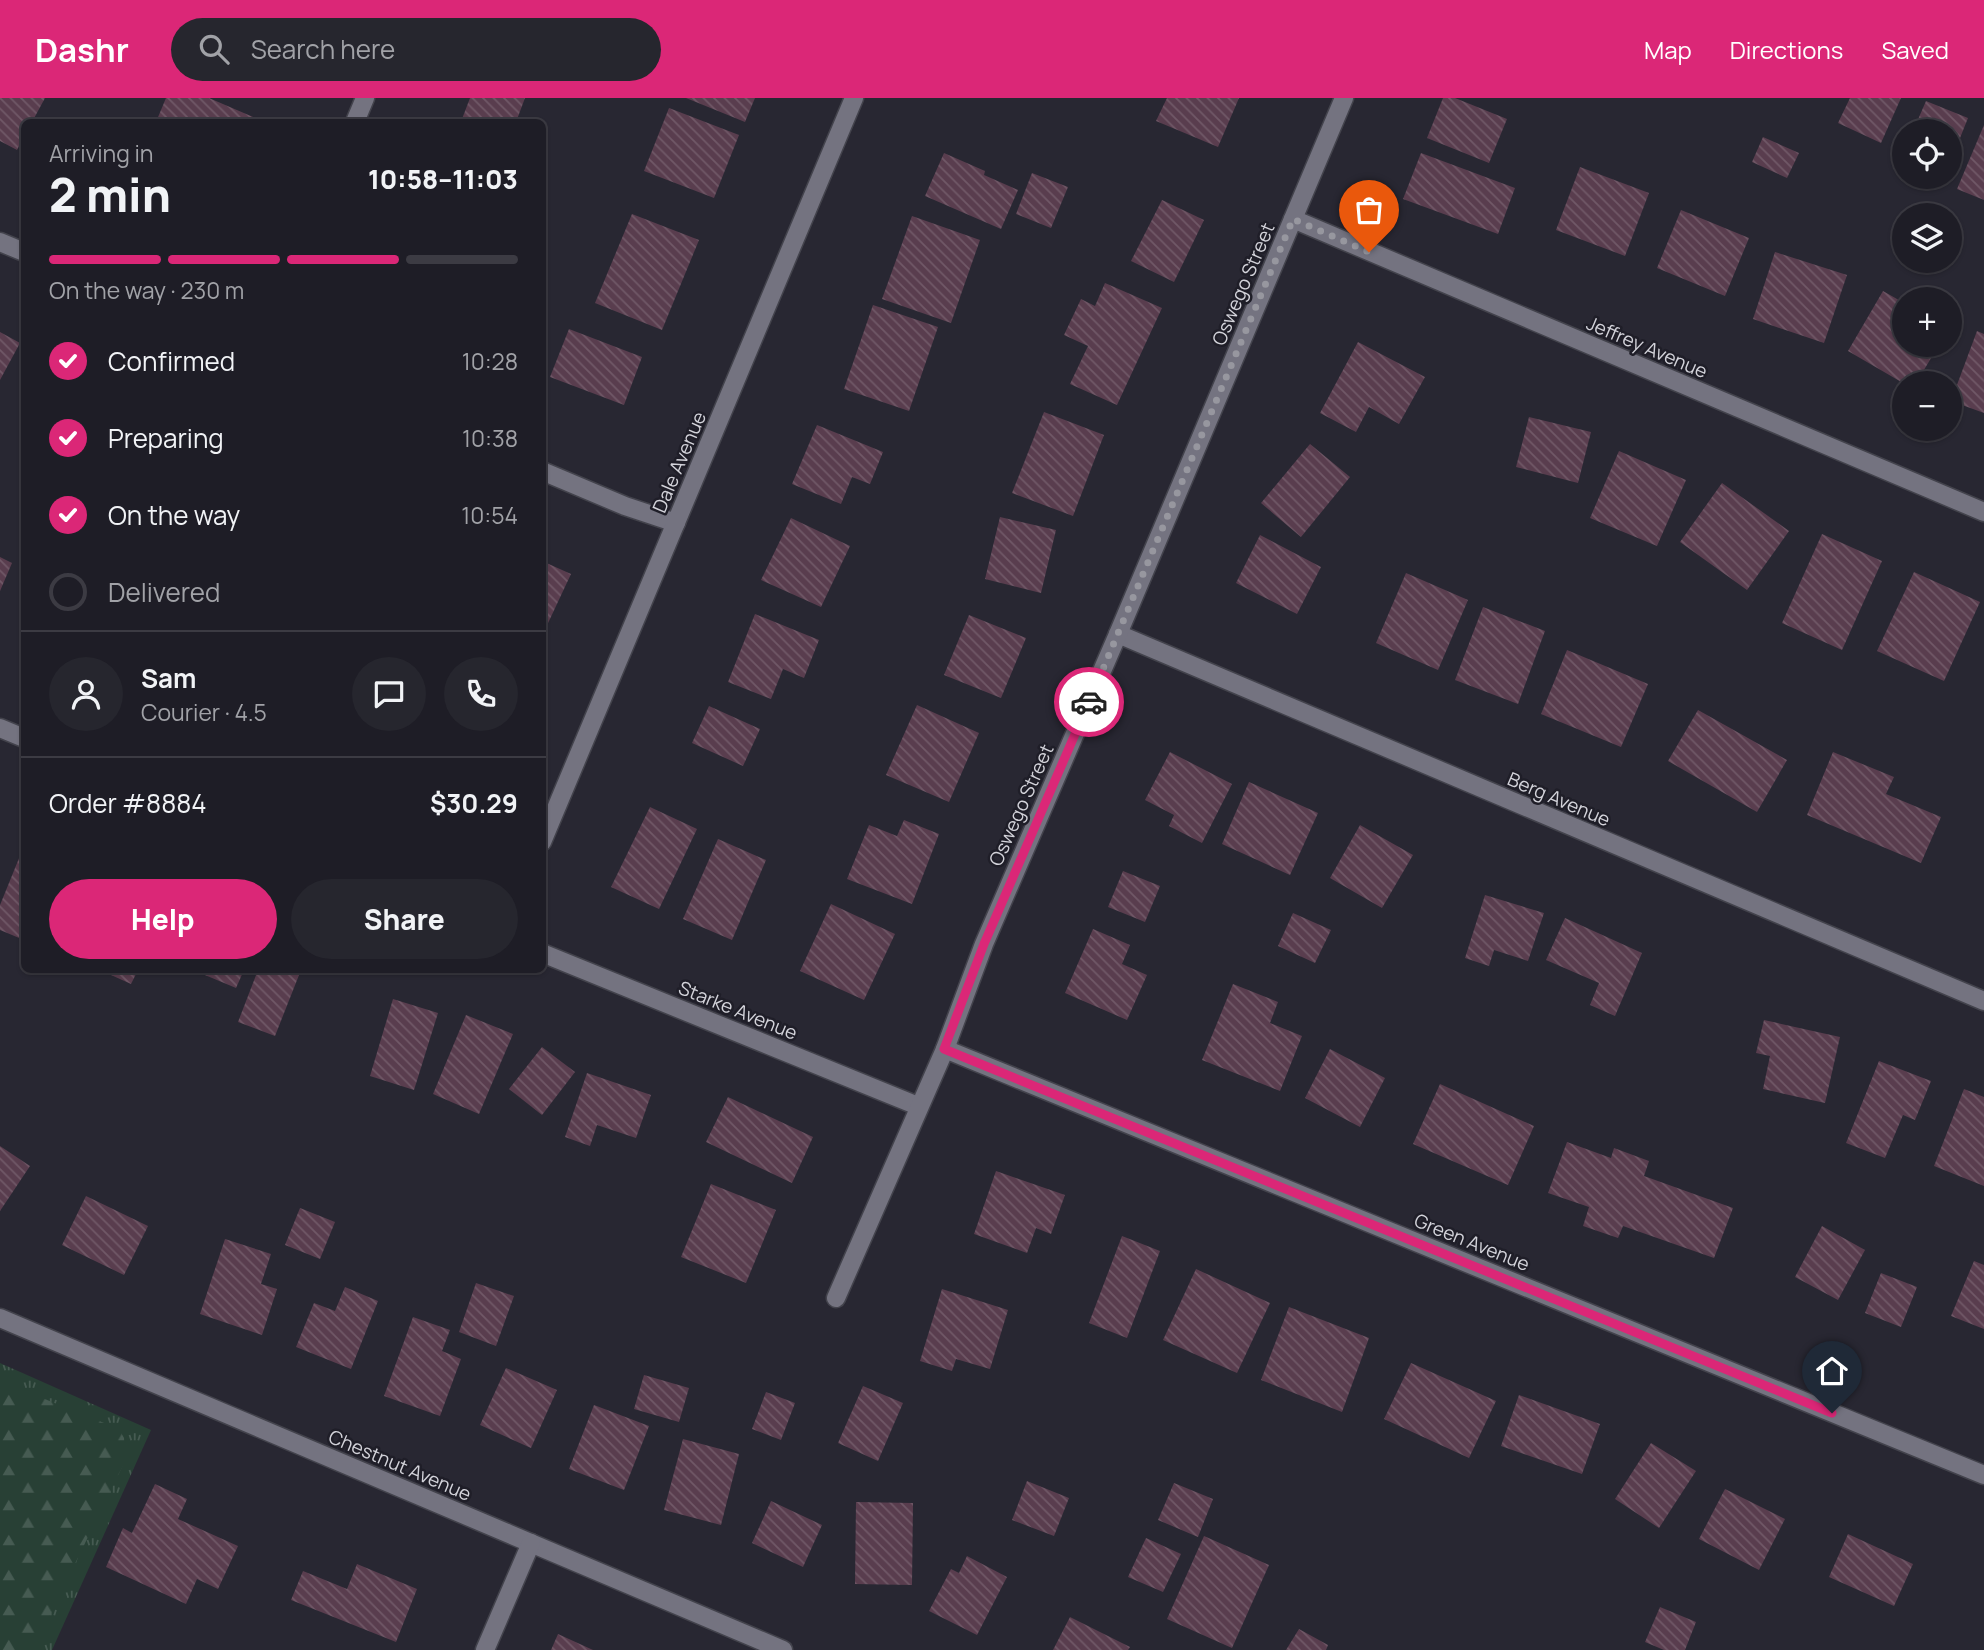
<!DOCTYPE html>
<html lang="en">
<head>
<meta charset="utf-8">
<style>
  body { margin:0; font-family:Manrope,sans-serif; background:#26262e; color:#f1f3f6; height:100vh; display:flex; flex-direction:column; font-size:26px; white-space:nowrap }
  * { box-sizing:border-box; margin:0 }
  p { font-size:23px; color:#a1a2a7 }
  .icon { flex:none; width:38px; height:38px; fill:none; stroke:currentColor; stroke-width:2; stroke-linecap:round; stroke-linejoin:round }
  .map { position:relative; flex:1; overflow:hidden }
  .side { position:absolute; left:21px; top:21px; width:525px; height:854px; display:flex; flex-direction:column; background:#1e1d26; border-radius:10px; box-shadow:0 2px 5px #0004,0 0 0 2px #3c3b43 }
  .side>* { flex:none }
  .buttons { position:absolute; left:1892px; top:21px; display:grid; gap:14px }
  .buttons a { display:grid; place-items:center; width:70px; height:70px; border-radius:50%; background:#1e1d26; box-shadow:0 2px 5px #0004,0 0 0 2px #3c3b43; font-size:35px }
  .pin { position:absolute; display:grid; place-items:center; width:60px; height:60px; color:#fff; margin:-72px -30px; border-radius:50% 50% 50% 0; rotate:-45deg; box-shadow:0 0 7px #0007 }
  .pin .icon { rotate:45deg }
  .courier { position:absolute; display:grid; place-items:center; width:70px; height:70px; margin:-35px; border:5px solid #db2777; border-radius:50%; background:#fff; color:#222; box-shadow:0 2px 9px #0007 }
  .summary em { font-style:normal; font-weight:800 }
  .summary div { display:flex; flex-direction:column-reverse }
  .summary { display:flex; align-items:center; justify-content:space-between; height:119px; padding:0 28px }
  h1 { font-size:46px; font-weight:800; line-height:52px }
  .bar { display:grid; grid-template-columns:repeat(4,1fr); gap:10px 7px; align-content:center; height:84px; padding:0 28px }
  .bar i { height:9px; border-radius:5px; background:#3c3b43 }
  .bar .active { background:#db2777 }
  .bar p { grid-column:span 4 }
  .line { display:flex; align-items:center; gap:18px; padding:0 28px; border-top:2px solid #3c3b43 }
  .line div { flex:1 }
  .round { display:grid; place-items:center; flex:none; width:74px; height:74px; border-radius:37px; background:#26262e }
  ol { padding:0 28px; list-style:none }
  li { display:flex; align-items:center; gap:21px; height:77px }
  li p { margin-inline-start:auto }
  li .icon { padding:7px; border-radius:50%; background:#db2777; color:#fff; stroke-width:4 }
  li:last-child { color:#a1a2a7 }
  li i { width:38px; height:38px; border:4px solid #3c3b43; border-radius:50% }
  .button { display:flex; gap:14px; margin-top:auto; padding:14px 28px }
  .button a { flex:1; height:80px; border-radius:42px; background:#db2777; color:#fff; font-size:28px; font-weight:800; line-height:80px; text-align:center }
  .button a+a { background:#26262e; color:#f1f3f6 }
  header { display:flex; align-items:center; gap:42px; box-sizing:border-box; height:98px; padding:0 35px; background:#db2777; color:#fff }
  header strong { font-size:33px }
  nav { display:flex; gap:38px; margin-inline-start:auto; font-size:24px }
  .search { width:490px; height:63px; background:#26262e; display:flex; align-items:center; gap:18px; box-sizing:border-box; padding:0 24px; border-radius:38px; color:#a1a2a7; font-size:26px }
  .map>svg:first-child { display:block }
  .grass { fill:url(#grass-tufts) }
  .forest { fill:url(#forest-firs) }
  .building { fill:url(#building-back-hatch) }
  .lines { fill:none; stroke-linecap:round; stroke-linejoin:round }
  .minor-casing { stroke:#43434c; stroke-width:21 }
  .minor { stroke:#747380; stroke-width:18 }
  .done { stroke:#97979f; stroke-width:7; stroke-dasharray:0 12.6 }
  .route { stroke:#db2777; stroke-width:9 }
  .labels { text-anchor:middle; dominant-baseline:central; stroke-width:5; stroke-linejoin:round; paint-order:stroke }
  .street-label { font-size:19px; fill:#d3d3da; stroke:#1f1e28 }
</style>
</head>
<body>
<header>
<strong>Dashr</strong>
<div class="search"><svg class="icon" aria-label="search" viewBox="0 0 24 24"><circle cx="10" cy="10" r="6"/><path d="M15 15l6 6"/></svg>Search here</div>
<nav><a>Map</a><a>Directions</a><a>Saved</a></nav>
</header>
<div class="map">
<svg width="1984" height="1552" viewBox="0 0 1984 1552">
  <defs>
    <pattern id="grass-tufts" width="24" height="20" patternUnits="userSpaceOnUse" patternTransform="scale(1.75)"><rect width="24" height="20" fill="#284035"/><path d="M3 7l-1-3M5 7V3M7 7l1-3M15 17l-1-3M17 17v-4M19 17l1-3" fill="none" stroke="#465b52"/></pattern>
    <pattern id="forest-firs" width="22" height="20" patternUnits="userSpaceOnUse" patternTransform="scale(1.75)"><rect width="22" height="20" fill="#284035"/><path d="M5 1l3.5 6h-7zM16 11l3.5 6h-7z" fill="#465b52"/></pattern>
    <pattern id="building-back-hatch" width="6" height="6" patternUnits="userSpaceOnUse" patternTransform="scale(1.75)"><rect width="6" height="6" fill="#593d4e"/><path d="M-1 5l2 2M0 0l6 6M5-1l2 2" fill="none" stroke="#705867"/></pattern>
  </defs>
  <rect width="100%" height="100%" fill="#282732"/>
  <polygon class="grass" points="0,1265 151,1332 52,1552 0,1552"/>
  <polygon class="forest" points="0,1283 119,1331 124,1340 125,1363 33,1552 0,1552"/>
  <g class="building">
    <polygon points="0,0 45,0 32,24 24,24 24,38 17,52 0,43"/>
    <polygon points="166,0 209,0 258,21 257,24 156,24"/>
    <polygon points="470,0 525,0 516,24 471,24 462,21"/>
    <polygon points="686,0 755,0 745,24"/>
    <polygon points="1167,0 1239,0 1218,49 1156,23"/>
    <polygon points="1443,0 1455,0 1507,21 1489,65 1427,40"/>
    <polygon points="1850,0 1901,0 1881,45 1838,25"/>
    <polygon points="1926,3 1968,20 1950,65 1950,33 1913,33"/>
    <polygon points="669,10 739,37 714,100 644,73"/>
    <polygon points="1984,27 1984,102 1957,91"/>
    <polygon points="1763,39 1799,55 1787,80 1752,64"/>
    <polygon points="944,55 985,73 984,77 1018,92 1001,131 925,98"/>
    <polygon points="1421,55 1515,90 1498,136 1403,101"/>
    <polygon points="1580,69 1649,95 1625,158 1556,132"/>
    <polygon points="1032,75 1068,89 1051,130 1016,116"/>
    <polygon points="1921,79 1944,79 1941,87"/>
    <polygon points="1162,102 1204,122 1174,184 1131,163"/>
    <polygon points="1681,112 1749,140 1725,198 1657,170"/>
    <polygon points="632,116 699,142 662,232 595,205"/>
    <polygon points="912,118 980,142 951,225 882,201"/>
    <polygon points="1775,154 1847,177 1824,245 1753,221"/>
    <polygon points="1105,185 1162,210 1117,307 1070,286 1088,248 1064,237 1081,201 1095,208"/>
    <polygon points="1883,193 1904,205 1904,247 1939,247 1916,285 1903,285 1848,253"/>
    <polygon points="873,207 938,229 909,313 844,291"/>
    <polygon points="569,231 642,259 624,307 550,279"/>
    <polygon points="1977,233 1984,236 1984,315 1951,303"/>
    <polygon points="0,234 20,245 0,282"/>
    <polygon points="1358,244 1425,279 1399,326 1369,309 1356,334 1320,315"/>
    <polygon points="1044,314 1104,337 1073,418 1012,395"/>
    <polygon points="1529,319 1591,334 1578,385 1516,369"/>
    <polygon points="817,327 883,354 870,386 852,379 841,406 792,386"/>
    <polygon points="1310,346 1350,379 1301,439 1261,405"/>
    <polygon points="1619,353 1686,382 1657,448 1590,420"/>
    <polygon points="1722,385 1789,433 1747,492 1680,444"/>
    <polygon points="1000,419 1056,432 1041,495 985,481"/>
    <polygon points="791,420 850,448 821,509 761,482"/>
    <polygon points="1822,436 1882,463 1842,552 1782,525"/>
    <polygon points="1260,437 1321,469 1297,516 1236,485"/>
    <polygon points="0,459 12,465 0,493"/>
    <polygon points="542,463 571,476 542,538"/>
    <polygon points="1914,474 1980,504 1944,583 1877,553"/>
    <polygon points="1406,475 1468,502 1438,572 1376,545"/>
    <polygon points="1483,509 1545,533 1518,606 1455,582"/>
    <polygon points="755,516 819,542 804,580 783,571 771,601 728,584"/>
    <polygon points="969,517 1026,540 1001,600 944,577"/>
    <polygon points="1567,552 1648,586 1621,649 1541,616"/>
    <polygon points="917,607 979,635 949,704 886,677"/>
    <polygon points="709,608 760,631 743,668 692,645"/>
    <polygon points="1698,612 1787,662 1757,714 1668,663"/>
    <polygon points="1170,654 1232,686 1202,745 1169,728 1174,717 1145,702"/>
    <polygon points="1833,654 1894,679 1886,696 1941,719 1921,765 1807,717"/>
    <polygon points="1249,684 1318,715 1290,777 1222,746"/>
    <polygon points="650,709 697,731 659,811 611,789"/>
    <polygon points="904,722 939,736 912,806 847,781 869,727 897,738"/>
    <polygon points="1360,727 1413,757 1382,810 1330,780"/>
    <polygon points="718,741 766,762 732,842 683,821"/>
    <polygon points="24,748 24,842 0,832 0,807"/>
    <polygon points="1123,773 1160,788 1145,824 1108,809"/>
    <polygon points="1485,797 1544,815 1528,863 1494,852 1489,868 1465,860"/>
    <polygon points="831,806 895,836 864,902 800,873"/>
    <polygon points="1293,815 1331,832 1315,865 1278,848"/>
    <polygon points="1565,820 1642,855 1615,918 1590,907 1599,885 1546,862"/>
    <polygon points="1093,831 1130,847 1122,866 1147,877 1127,922 1065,895"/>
    <polygon points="100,872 138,872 131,886"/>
    <polygon points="193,872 244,872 236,890"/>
    <polygon points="258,872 301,872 275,938 238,924"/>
    <polygon points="1233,886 1278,904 1270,925 1302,938 1280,993 1202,962"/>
    <polygon points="393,901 438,915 414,992 370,978"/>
    <polygon points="466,917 513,936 479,1016 433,996"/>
    <polygon points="1764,922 1840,939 1825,1005 1763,991 1770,958 1756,955"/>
    <polygon points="542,949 575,974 542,1017 509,991"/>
    <polygon points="1330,951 1385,980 1360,1029 1305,1000"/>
    <polygon points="1879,963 1931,983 1915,1022 1903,1017 1885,1060 1846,1045"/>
    <polygon points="587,975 651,997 636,1040 597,1027 590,1048 565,1039"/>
    <polygon points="1440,986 1534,1028 1508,1087 1413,1046"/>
    <polygon points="1964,991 1984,999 1984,1088 1934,1068"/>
    <polygon points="728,999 813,1039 792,1085 706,1044"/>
    <polygon points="1567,1044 1611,1060 1614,1050 1649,1063 1644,1078 1733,1110 1714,1160 1623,1128 1618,1140 1583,1128 1589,1109 1548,1095"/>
    <polygon points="0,1048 30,1068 0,1113"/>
    <polygon points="996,1073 1065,1097 1051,1136 1036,1130 1027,1155 974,1136"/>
    <polygon points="711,1086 776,1112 746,1185 681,1159"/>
    <polygon points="86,1098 148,1128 124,1177 62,1147"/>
    <polygon points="300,1110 335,1124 320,1161 285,1147"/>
    <polygon points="1822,1128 1865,1152 1838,1202 1795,1179"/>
    <polygon points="1122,1138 1160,1153 1127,1240 1089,1225"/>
    <polygon points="225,1141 271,1156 261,1186 277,1191 262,1237 200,1216"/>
    <polygon points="1974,1163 1984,1167 1984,1231 1951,1218"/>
    <polygon points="1196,1171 1270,1205 1237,1275 1163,1242"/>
    <polygon points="1881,1175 1917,1189 1901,1229 1865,1215"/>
    <polygon points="476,1185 514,1198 496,1248 459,1234"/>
    <polygon points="345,1189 378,1203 351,1271 296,1249 314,1205 335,1213"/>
    <polygon points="942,1191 1008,1212 990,1271 956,1261 952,1273 920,1263"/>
    <polygon points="1289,1209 1369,1240 1342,1314 1261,1282"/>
    <polygon points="413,1219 450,1232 442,1253 461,1261 440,1318 384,1298"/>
    <polygon points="1411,1265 1496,1303 1469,1360 1384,1321"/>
    <polygon points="506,1270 557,1292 531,1350 480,1327"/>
    <polygon points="644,1277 689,1290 679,1324 634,1311"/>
    <polygon points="863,1288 903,1305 878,1363 838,1345"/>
    <polygon points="766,1294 795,1305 781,1342 752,1331"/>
    <polygon points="1519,1297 1600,1326 1582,1376 1501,1348"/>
    <polygon points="594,1307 649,1328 624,1392 569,1371"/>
    <polygon points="683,1341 739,1356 721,1427 664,1412"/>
    <polygon points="1651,1345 1696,1373 1659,1430 1615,1401"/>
    <polygon points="1027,1383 1069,1400 1054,1438 1012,1422"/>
    <polygon points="1174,1385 1213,1401 1198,1439 1158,1422"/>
    <polygon points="155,1386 187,1401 178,1421 238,1448 218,1491 197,1481 186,1506 106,1469 123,1430 132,1435"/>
    <polygon points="1725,1391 1785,1421 1759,1472 1699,1441"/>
    <polygon points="771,1403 822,1427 803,1469 752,1445"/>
    <polygon points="856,1404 913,1405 912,1487 855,1486"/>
    <polygon points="1848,1436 1913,1466 1894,1508 1829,1479"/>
    <polygon points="1204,1438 1269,1467 1232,1550 1167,1521"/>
    <polygon points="1146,1440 1181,1456 1163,1494 1128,1479"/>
    <polygon points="967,1458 1007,1479 977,1537 929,1513 951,1471 959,1475"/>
    <polygon points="357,1466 417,1491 396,1544 291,1502 303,1473 347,1491"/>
    <polygon points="1660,1509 1696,1524 1685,1552 1664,1552 1645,1544"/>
    <polygon points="1070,1519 1130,1549 1128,1552 1053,1552"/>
    <polygon points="1299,1531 1328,1547 1326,1552 1286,1552"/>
    <polygon points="558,1536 593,1552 551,1552"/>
  </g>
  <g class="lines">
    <g class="minor-casing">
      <g id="minor">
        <polyline points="355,24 365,0"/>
        <polyline points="1293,121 1984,414"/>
        <polyline points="0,144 24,154"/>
        <polyline points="542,373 625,408 676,425"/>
        <polyline points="1118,536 1984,903"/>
        <polyline points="0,630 24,640"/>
        <polyline points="542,744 854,0"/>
        <polyline points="542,855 918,1008"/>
        <polyline points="945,951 1984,1377"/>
        <polyline points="836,1200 945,951 984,846 1118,536 1344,0"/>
        <polyline points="0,1220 783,1552"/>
        <polyline points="485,1552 531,1445"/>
      </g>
    </g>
    <use href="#minor" class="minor"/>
  </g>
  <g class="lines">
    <polyline class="done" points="1089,604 1293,121 1369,154"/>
    <polyline class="route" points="1089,604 984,846 944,951 1832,1315"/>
  </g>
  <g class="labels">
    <g class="street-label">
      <text transform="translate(1243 186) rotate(-67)">Oswego Street</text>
      <text transform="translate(1647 249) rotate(23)">Jeffrey Avenue</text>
      <text transform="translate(679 364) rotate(-67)">Dale Avenue</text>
      <text transform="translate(1559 701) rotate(23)">Berg Avenue</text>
      <text transform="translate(1021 707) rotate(-66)">Oswego Street</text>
      <text transform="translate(738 912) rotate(22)">Starke Avenue</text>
      <text transform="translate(1472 1144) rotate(22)">Green Avenue</text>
      <text transform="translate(400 1367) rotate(23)">Chestnut Avenue</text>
    </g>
  </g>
</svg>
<div class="buttons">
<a><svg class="icon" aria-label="locate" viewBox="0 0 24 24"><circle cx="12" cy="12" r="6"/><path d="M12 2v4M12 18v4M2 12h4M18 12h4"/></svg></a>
<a><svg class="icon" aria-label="layers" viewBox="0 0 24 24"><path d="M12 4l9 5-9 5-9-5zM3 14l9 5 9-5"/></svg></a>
<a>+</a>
<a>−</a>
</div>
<div class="pin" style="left:1369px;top:154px;background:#ea580c"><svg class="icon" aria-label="bag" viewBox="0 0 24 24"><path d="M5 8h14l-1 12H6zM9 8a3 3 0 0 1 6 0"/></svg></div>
<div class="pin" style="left:1832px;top:1315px;background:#1f2937"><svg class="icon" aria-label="home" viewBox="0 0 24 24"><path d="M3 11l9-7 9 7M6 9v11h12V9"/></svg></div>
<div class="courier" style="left:1089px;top:604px"><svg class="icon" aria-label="car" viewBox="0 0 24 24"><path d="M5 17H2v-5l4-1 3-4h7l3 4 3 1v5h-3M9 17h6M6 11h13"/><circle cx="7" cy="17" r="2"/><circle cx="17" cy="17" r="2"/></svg></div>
<section class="side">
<div class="summary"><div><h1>2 min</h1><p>Arriving in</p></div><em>10:58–11:03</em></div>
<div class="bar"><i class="active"></i><i class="active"></i><i class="active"></i><i></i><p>On the way · 230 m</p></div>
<ol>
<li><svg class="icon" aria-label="check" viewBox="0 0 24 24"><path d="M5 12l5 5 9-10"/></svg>Confirmed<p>10:28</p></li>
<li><svg class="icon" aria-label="check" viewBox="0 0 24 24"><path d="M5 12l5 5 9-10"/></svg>Preparing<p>10:38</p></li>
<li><svg class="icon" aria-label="check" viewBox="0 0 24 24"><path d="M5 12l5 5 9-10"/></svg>On the way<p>10:54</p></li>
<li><i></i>Delivered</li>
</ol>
<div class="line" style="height:126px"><a class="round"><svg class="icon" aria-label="person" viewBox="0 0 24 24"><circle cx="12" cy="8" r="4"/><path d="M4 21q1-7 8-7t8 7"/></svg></a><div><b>Sam</b><p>Courier · 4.5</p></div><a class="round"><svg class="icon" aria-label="chat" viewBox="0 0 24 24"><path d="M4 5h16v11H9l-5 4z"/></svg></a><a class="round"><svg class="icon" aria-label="phone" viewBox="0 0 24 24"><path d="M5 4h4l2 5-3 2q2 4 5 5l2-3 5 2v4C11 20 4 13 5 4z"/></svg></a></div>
<div class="line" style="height:91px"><div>Order #8884</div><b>$30.29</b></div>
<div class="button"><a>Help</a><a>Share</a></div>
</section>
</div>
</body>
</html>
